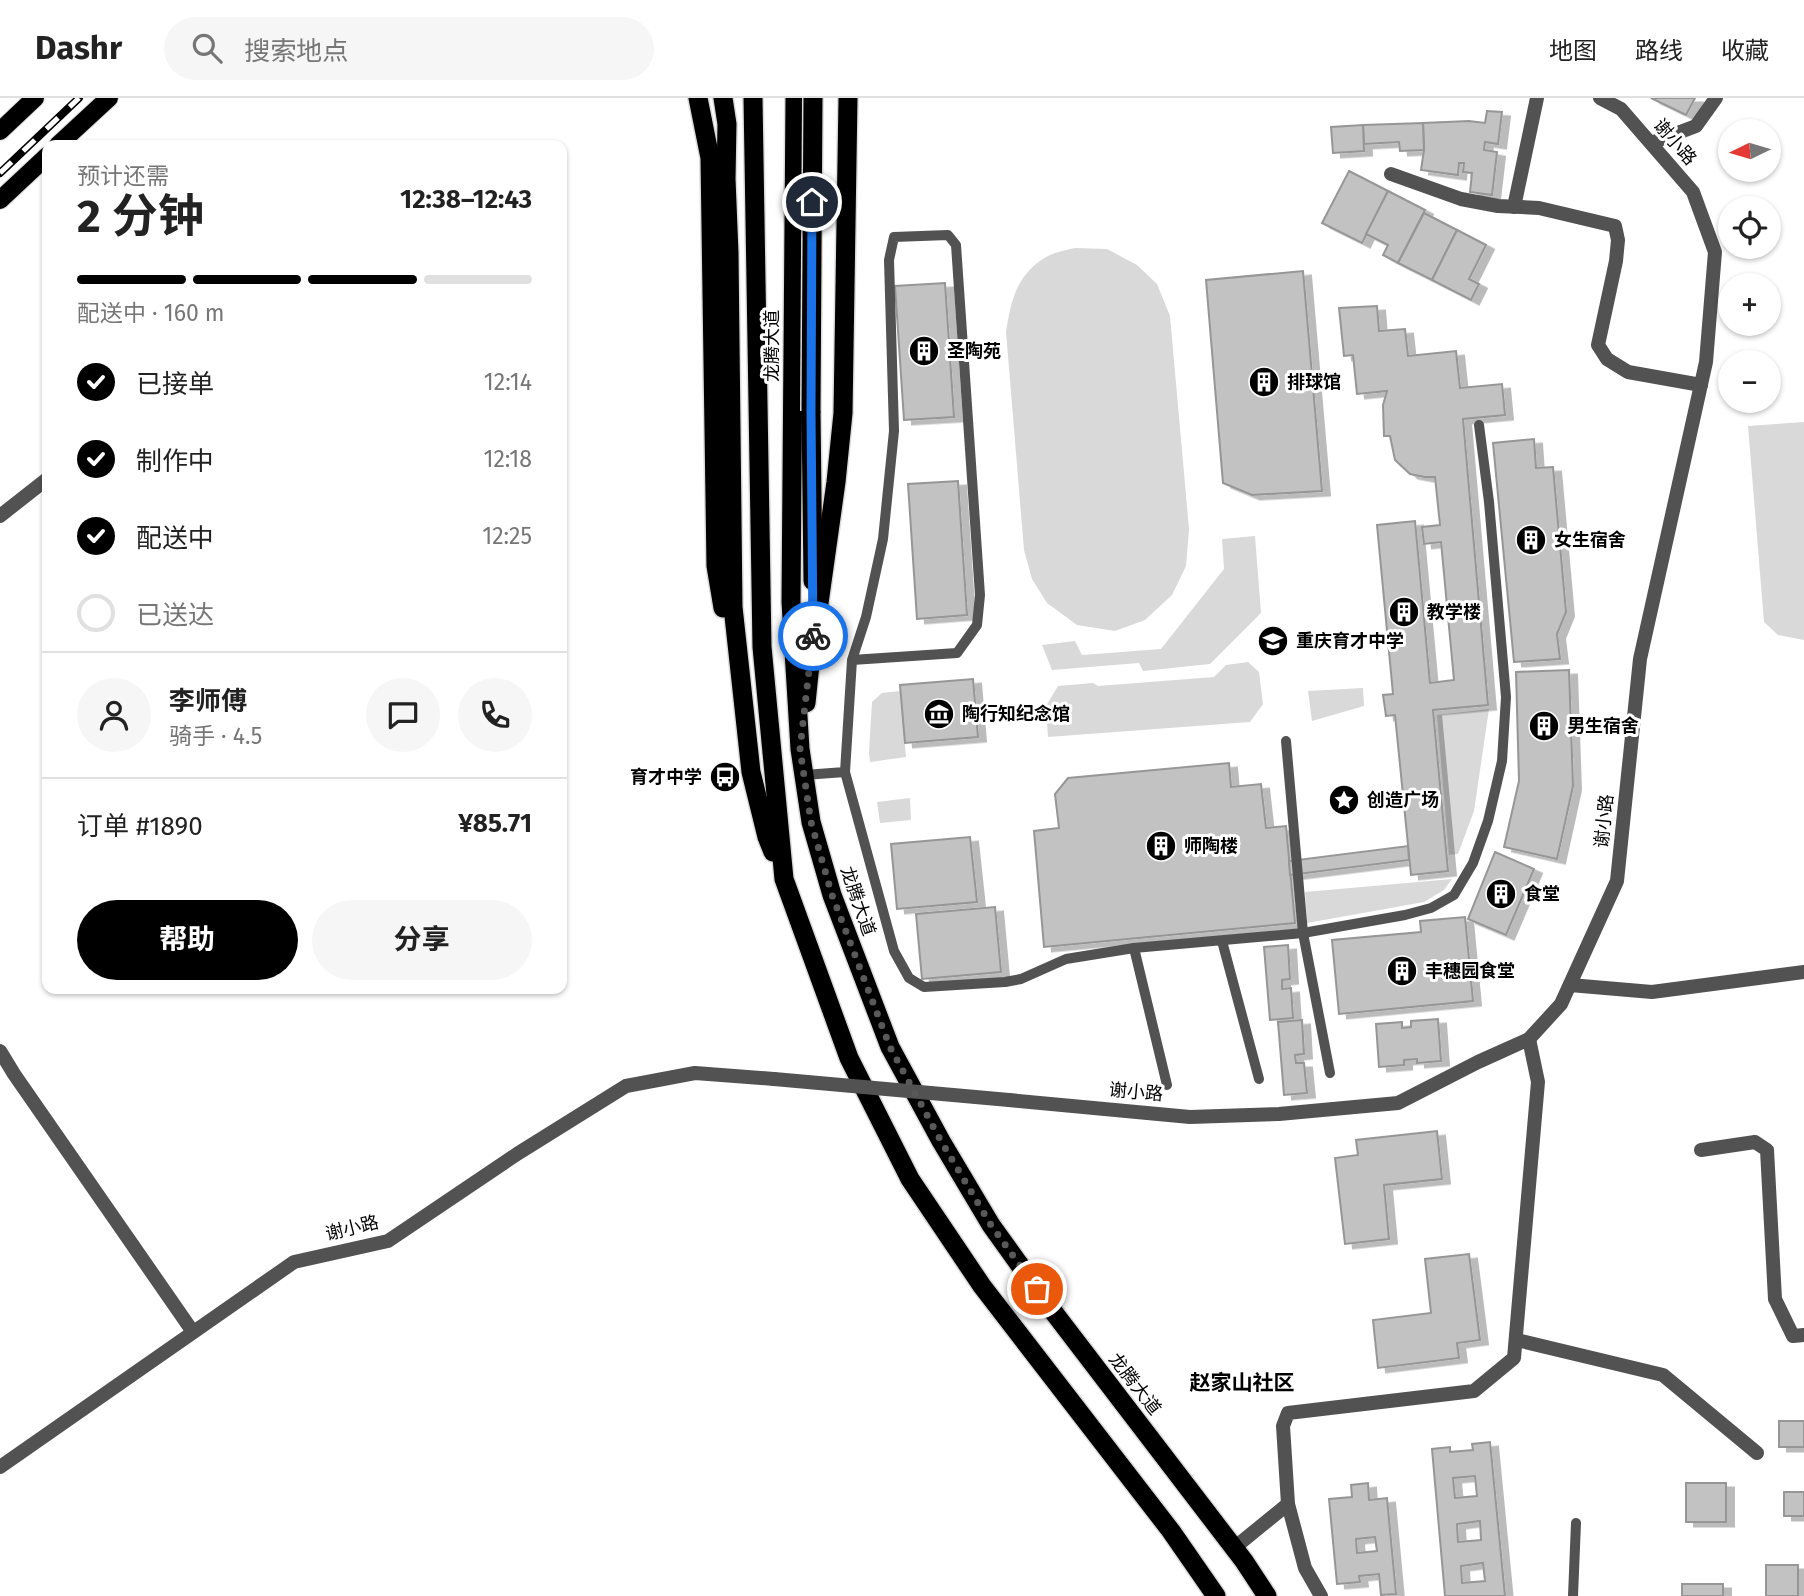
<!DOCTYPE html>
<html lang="zh">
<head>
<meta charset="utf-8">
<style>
  body { margin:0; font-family:"Fira Sans","Noto Sans SC",sans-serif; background:#f6f6f6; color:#222; height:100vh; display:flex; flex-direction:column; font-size:26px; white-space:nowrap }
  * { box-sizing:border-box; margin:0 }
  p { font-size:23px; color:#767676 }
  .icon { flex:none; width:38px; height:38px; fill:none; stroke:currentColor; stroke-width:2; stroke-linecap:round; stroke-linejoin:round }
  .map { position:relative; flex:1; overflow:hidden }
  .side { position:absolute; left:42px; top:42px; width:525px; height:854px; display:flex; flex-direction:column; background:#fff; border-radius:14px; box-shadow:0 2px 5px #0004 }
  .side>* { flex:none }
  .needle { width:46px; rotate:265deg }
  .controls { position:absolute; left:1718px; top:21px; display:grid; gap:14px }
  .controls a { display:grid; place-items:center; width:63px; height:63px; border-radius:50%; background:#fff; box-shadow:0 2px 5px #0004; font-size:35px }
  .pin { position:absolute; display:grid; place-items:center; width:60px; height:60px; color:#fff; margin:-30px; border:4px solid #fff; border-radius:50%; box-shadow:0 2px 7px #0007 }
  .courier { position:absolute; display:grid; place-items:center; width:70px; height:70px; margin:-35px; border:5px solid #1a73e8; border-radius:50%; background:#fff; color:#222; box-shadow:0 2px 9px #0007 }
  .headline em { font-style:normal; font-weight:700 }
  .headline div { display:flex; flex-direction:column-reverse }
  .headline { display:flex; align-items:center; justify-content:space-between; height:119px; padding:0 35px }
  h1 { font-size:46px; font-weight:700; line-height:52px }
  .bar { display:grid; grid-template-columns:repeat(4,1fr); gap:10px 7px; align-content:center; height:84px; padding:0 35px }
  .bar i { height:9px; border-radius:5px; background:#e0e0e0 }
  .bar .current { background:#000 }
  .bar p { grid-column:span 4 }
  .line { display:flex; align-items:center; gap:18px; padding:0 35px; border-top:2px solid #e0e0e0 }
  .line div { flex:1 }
  .round { display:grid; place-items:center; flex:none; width:74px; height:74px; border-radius:37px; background:#f6f6f6 }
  ol { padding:0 35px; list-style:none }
  li { display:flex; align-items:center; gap:21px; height:77px }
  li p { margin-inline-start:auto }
  li .icon { padding:7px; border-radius:50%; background:#000; color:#fff; stroke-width:4 }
  li:last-child { color:#767676 }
  li i { width:38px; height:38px; border:4px solid #e0e0e0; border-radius:50% }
  .action { display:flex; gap:14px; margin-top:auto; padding:14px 35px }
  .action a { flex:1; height:80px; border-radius:42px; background:#000; color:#fff; font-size:28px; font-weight:700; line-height:80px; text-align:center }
  .action a+a { background:#f6f6f6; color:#222 }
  header { display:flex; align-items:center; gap:42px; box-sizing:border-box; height:98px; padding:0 35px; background:#fff; border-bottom:2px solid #e0e0e0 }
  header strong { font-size:33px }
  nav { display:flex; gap:38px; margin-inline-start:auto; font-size:24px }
  .search { width:490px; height:63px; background:#f6f6f6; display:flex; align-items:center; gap:18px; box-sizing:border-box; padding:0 24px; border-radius:38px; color:#767676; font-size:26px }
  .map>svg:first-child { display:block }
  .green { fill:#d9d9d9 }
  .building { fill:#c2c2c2; stroke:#969696; stroke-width:2; fill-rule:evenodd; filter:url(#shadow) }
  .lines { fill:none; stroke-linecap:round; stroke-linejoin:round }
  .primary-casing { stroke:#dbdbdb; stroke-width:20 }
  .trunk-casing { stroke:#dbdbdb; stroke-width:22 }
  .service { stroke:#525252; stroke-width:10 }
  .minor { stroke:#525252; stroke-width:14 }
  .tertiary { stroke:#525252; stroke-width:14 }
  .primary { stroke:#000; stroke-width:18 }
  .trunk { stroke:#000; stroke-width:19 }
  .rail-casing { stroke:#000; stroke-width:8 }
  .rail { stroke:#fff; stroke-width:5; stroke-dasharray:16; stroke-linecap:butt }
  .trunk-bridge-casing { stroke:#dbdbdb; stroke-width:22; stroke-linecap:butt }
  .tertiary-bridge { stroke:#525252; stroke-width:14 }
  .trunk-bridge { stroke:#000; stroke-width:19 }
  .done { stroke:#595959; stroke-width:7; stroke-dasharray:0 12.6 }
  .route { stroke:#1a73e8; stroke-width:9 }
  .labels { text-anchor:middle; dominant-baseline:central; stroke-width:6; stroke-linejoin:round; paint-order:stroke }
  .street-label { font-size:18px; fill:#000; stroke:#fff }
  .poi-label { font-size:18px; font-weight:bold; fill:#000; stroke:#fff; text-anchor:start }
  .quarter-label { font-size:21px; font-weight:bold; fill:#000; stroke:#fff }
</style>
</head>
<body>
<header>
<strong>Dashr</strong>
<div class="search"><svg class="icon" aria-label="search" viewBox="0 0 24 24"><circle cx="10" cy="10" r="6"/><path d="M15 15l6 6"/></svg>搜索地点</div>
<nav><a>地图</a><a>路线</a><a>收藏</a></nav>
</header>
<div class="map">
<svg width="1804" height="1498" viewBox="0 0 1804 1498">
  <defs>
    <filter id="shadow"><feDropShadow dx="8" dy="4.5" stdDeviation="0" flood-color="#0004"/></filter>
  </defs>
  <rect width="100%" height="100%" fill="#fff"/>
  <g class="green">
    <path d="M 1075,150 L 1107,151 L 1137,167 L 1157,186 L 1170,218 L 1189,431 L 1186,468 L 1172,497 L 1145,522 L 1115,533 L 1077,527 L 1047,505 L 1032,481 L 1024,452 L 1006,234 C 1011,202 1017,175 1048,158 C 1056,154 1066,152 1075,150 Z"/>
    <polygon points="1804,324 1804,542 1778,537 1764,524 1748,328"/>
    <polygon points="1255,438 1261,515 1210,566 1143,573 1139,565 1052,572 1042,547 1075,543 1082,557 1161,551 1224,471 1222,441"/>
    <polygon points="1248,564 1259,574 1263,606 1250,624 1048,639 1046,608 1058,588 1093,585 1098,588 1214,579 1226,567"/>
    <polygon points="1363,590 1364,608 1312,623 1308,593"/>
    <polygon points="900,593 906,659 870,664 869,655 872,604 882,595"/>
    <polygon points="1489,611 1474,713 1458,756 1449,757 1437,617"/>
    <polygon points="910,700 911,722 880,725 877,704"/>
    <polygon points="1452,781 1444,792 1424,804 1307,825 1305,794"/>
  </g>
  <g class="building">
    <polygon points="1651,0 1695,0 1686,17"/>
    <polygon points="1487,13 1502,14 1498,46 1485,44 1484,52 1497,54 1492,97 1470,94 1472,75 1463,74 1464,65 1459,65 1458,77 1421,72 1424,52 1423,25 1469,23 1485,25"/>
    <polygon points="1423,25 1424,52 1400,53 1399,44 1364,46 1363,27"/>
    <polygon points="1363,27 1364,53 1333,55 1331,29"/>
    <polygon points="1349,73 1388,93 1362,145 1322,125"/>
    <polygon points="1388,93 1425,112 1398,165 1383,157 1388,147 1366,136"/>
    <polygon points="1424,115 1457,132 1432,182 1398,165"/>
    <polygon points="1457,132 1486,147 1469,181 1479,186 1471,202 1432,182"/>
    <polygon points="1303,173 1322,393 1252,397 1223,385 1206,182"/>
    <polygon points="945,185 954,319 904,322 895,188"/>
    <polygon points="1377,208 1379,233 1405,231 1408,258 1456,253 1460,290 1502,286 1505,317 1463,321 1488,607 1433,612 1448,773 1411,777 1395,617 1386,618 1383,597 1393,596 1377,427 1415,423 1430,585 1454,582 1441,444 1424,446 1422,429 1440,427 1435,379 1425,379 1410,376 1395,362 1390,338 1384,338 1383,307 1387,293 1357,296 1353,257 1344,258 1339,210"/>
    <polygon points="1534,341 1536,370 1553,369 1566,514 1557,536 1560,561 1514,564 1493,345"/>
    <polygon points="958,383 967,517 917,521 908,386"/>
    <polygon points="1569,572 1573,688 1557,761 1504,749 1519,683 1516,574"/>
    <polygon points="973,581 978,639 905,645 900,587"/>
    <polygon points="1229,665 1231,689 1261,686 1266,730 1286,728 1295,825 1044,849 1034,733 1059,730 1055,696 1068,680"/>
    <polygon points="970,739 977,804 897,811 891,746"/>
    <polygon points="1408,748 1409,762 1290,777 1289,763"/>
    <polygon points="1495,754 1534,771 1506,837 1468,821"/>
    <polygon points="995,809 1001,874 922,881 916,816"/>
    <polygon points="1465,819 1473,903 1339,916 1332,842 1421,834 1420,823"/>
    <polygon points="1288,847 1290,881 1282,882 1282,891 1291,890 1293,920 1270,922 1264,849"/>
    <polygon points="1438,921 1441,963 1417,965 1417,961 1404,962 1404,967 1379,969 1376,926 1402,924 1402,930 1411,929 1411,923"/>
    <polygon points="1302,922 1304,956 1295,957 1296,965 1304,965 1307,995 1284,997 1278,924"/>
    <polygon points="1437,1033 1442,1081 1384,1087 1389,1141 1345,1146 1335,1060 1358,1057 1356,1042"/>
    <polygon points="1469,1156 1480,1242 1457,1245 1459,1260 1378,1270 1373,1222 1431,1215 1425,1161"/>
    <rect x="1779" y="1323" width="25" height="26"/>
    <path d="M 1490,1344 L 1505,1498 L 1445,1498 L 1432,1351 L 1450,1349 L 1450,1354 L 1473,1352 L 1472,1346 ZM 1475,1378 L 1477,1398 L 1455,1400 L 1453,1380 ZM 1480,1423 L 1481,1442 L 1458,1444 L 1457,1426 ZM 1483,1465 L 1485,1483 L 1462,1485 L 1461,1468 Z"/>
    <path d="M 1368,1385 L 1369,1402 L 1387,1400 L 1396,1496 L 1381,1497 L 1379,1476 L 1359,1478 L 1360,1484 L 1337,1486 L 1329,1401 L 1352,1399 L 1351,1387 ZM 1375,1439 L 1377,1453 L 1357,1455 L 1356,1441 Z"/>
    <rect x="1686" y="1385" width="40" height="39"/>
    <rect x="1784" y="1394" width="20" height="24"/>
    <rect x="1766" y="1467" width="32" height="31"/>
    <rect x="1682" y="1486" width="41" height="12"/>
  </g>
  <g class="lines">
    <g class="primary-casing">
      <g id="primary">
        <polyline points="0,33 35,0"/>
        <polyline points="58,47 109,0"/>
        <polyline points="0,102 47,58"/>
      </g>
    </g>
    <g class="trunk-casing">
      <g id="trunk">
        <polyline points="698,0 710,60 716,468 723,510"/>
        <polyline points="723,0 727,26 726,81 729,155 733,509 751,674 767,739 773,754"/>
        <polyline points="753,0 762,549 784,781 849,960 910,1081 982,1188 1171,1433 1216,1498"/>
        <polyline points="795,0 791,504 800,651 811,724 832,797 890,949 941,1043 991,1127 1052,1212 1244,1463 1267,1498"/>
        <polyline points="811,313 813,483"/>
        <polyline points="813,548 836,384 843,315 848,0"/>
        <polyline points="806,605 813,537"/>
      </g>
    </g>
    <g class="service">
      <polyline points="1286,643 1303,835 1330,975"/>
      <polyline points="845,674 894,853 909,880 924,889 1005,884 1021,881 1066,861 1134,850 1303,835 1405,817 1431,810 1454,797 1473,765 1488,723 1502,663 1506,599 1489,404 1479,327"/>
      <polyline points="804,677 845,674 852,562 866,519 883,441 894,333 889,162 894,139 948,137 956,147 980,497 977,527 957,555 852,562"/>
      <polyline points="1222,843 1259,981"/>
      <polyline points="1134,850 1167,987"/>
      <polyline points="1573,1498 1576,1425"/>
    </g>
    <g class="minor">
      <polyline points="1651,45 1696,28 1716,0"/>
      <polyline points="1391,76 1461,101 1498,108 1539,110 1615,128 1618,142 1616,163 1598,247 1607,261 1628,274 1701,287"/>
      <polyline points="1514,109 1537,0"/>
      <polyline points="0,418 47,381"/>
      <polyline points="1570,887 1652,894 1804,874"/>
      <polyline points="0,953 14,976 193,1234"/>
      <polyline points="1701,1052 1755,1044 1767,1052 1775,1201 1793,1238 1804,1237"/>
      <polyline points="1517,1242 1663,1277 1757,1355"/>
      <polyline points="1234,1450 1288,1406"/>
      <polyline points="1321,1498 1305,1470 1288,1406 1283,1328 1288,1315 1474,1293 1514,1260 1538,984 1529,941"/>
    </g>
    <g class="tertiary">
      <polyline points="1009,1002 1190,1019 1279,1016 1398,1005 1478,964 1529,941 1561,906 1617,783 1640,561 1706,264 1715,154 1693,94 1621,11 1600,0"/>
      <polyline points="0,1369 294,1164 388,1143 517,1056 626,988 695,975 774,981"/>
    </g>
    <use href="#primary" class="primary"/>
    <use href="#trunk" class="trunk"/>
    <g class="rail-casing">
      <polyline id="rail" points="0,75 79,0"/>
    </g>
    <use href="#rail" class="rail"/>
    <g class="trunk-bridge-casing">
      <polyline id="trunk-bridge" points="811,313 813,0"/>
    </g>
    <polyline class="tertiary-bridge" points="774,981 1009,1002"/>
    <use href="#trunk-bridge" class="trunk-bridge"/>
  </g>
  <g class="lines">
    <polyline class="done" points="813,538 800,651 811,724 832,797 890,949 941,1043 991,1127 1037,1191"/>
    <polyline class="route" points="812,104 811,313 813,538"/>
  </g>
  <defs>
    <g id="building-disc" transform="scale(1.575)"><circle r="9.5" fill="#000" stroke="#fff"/><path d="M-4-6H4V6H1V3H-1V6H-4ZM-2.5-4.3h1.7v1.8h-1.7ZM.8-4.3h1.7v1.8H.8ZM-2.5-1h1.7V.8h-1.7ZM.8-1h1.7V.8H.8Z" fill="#fff"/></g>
    <g id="school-disc" transform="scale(1.575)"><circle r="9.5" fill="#000" stroke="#fff"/><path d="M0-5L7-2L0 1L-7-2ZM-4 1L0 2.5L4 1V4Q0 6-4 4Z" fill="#fff"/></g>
    <g id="museum-disc" transform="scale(1.575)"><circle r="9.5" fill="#000" stroke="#fff"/><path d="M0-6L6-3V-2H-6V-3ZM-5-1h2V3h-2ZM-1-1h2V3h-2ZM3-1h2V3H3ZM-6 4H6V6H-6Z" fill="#fff"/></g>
    <g id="bus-disc" transform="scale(1.575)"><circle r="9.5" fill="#000" stroke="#fff"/><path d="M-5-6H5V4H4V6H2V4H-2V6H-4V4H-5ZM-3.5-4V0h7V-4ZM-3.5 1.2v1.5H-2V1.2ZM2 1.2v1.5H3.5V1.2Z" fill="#fff"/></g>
    <g id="sight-disc" transform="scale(1.575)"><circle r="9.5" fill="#000" stroke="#fff"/><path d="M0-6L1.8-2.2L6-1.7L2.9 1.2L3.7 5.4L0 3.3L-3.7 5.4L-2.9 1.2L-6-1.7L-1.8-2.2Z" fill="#fff"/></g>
  </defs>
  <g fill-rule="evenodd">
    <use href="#building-disc" x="924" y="253"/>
    <use href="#building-disc" x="1264" y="284"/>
    <use href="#building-disc" x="1531" y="442"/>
    <use href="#building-disc" x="1404" y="514"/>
    <use href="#school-disc" x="1273" y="543"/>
    <use href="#museum-disc" x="939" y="616"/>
    <use href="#building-disc" x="1544" y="628"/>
    <use href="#bus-disc" x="725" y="679"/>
    <use href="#sight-disc" x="1344" y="702"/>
    <use href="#building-disc" x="1161" y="748"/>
    <use href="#building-disc" x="1501" y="796"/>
    <use href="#building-disc" x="1402" y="873"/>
  </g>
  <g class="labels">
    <g class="street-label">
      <text transform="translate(1675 44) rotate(49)">谢小路</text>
      <text transform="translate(772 248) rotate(-90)">龙腾大道</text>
      <text transform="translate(1604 723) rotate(-84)">谢小路</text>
      <text transform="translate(858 803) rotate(71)">龙腾大道</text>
      <text transform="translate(1136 994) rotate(5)">谢小路</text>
      <text transform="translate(352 1130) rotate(-14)">谢小路</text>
      <text transform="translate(1135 1286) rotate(52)">龙腾大道</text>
    </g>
    <g class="poi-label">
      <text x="947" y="253">圣陶苑</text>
      <text x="1287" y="284">排球馆</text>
      <text x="1554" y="442">女生宿舍</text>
      <text x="1427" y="514">教学楼</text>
      <text x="1296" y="543">重庆育才中学</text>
      <text x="962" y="616">陶行知纪念馆</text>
      <text x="1567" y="628">男生宿舍</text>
      <text x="702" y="679" text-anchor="end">育才中学</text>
      <text x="1367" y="702">创造广场</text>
      <text x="1184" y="748">师陶楼</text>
      <text x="1524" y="796">食堂</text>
      <text x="1425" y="873">丰穗园食堂</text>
    </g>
    <g class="quarter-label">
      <text x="1242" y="1285">赵家山社区</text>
    </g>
  </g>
</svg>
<div class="controls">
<a><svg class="needle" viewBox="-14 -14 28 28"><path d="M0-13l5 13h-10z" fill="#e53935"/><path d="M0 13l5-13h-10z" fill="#767676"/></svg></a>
<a><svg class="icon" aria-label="locate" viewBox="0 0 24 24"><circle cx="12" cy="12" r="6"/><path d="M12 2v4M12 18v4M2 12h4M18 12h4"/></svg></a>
<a>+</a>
<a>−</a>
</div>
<div class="pin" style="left:1037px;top:1191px;background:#ea580c"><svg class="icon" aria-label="bag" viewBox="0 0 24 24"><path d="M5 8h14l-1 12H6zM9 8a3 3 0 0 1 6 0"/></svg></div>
<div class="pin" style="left:812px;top:104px;background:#1f2937"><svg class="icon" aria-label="home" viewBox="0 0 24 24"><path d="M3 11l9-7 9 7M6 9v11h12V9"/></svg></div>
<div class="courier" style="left:813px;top:538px"><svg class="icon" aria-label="bike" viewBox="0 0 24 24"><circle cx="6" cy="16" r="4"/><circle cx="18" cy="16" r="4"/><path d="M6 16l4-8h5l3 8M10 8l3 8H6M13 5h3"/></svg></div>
<section class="side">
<div class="headline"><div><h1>2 分钟</h1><p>预计还需</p></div><em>12:38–12:43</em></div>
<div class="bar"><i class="current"></i><i class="current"></i><i class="current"></i><i></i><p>配送中 · 160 m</p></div>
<ol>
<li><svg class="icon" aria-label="check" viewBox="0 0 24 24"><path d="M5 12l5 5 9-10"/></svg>已接单<p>12:14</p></li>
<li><svg class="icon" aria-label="check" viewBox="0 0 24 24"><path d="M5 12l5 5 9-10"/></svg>制作中<p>12:18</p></li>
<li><svg class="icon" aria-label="check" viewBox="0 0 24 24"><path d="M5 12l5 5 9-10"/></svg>配送中<p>12:25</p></li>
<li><i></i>已送达</li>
</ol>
<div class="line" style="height:126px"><a class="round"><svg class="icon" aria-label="person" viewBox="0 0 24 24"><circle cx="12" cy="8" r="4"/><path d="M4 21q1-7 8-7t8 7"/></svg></a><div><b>李师傅</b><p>骑手 · 4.5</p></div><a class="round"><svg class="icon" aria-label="chat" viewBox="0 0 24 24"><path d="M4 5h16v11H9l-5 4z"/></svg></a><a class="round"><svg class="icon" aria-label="phone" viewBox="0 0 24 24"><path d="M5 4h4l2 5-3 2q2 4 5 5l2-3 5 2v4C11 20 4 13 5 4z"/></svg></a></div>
<div class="line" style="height:91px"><div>订单 #1890</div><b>¥85.71</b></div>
<div class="action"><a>帮助</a><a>分享</a></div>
</section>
</div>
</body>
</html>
